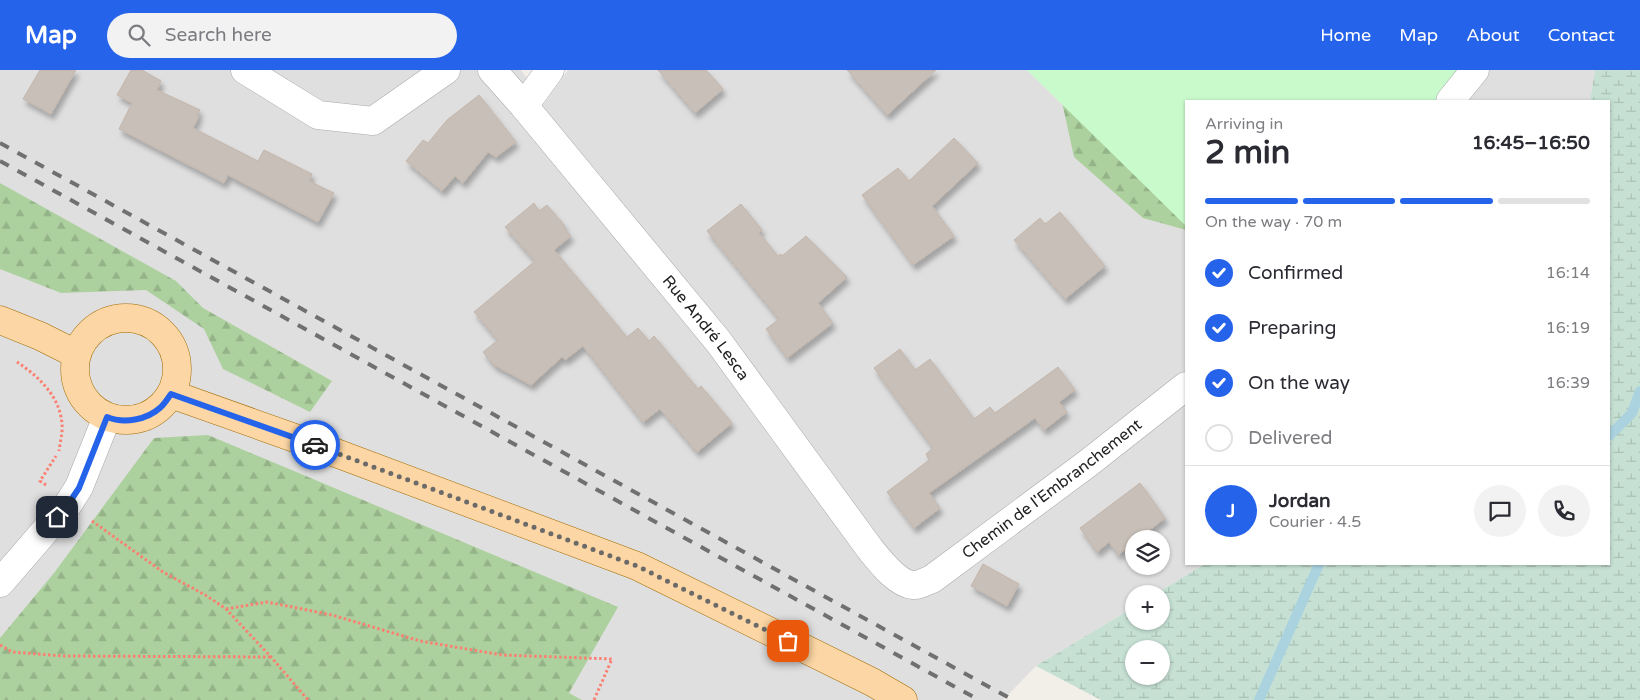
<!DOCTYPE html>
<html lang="en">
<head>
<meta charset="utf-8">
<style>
  body { margin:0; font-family:"Varela Round",sans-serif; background:#f2f2f3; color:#2b2b33; height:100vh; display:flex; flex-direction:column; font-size:19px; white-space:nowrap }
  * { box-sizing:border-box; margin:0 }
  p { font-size:16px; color:#7c7c81 }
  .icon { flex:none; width:28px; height:28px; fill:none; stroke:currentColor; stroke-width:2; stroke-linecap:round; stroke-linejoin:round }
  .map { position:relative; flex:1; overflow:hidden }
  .panel { position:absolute; left:1185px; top:30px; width:425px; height:465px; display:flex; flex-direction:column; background:#fff; border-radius:0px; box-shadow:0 1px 4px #0004 }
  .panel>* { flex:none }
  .tools { position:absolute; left:1125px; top:460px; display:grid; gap:10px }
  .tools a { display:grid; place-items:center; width:45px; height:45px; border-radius:50%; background:#fff; box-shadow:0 1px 4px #0004; font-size:25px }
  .pin { position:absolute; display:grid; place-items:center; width:42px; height:42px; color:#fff; margin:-21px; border-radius:10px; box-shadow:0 2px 8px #0006 }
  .courier { position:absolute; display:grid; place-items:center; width:50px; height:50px; margin:-25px; border:4px solid #2563eb; border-radius:50%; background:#fff; color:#222; box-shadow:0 1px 6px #0007 }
  .summary em { font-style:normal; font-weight:700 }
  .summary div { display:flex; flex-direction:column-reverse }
  .summary { display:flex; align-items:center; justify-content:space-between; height:85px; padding:0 20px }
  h1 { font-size:32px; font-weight:700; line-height:38px }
  .bar { display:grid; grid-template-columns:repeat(4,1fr); gap:8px 5px; align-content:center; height:60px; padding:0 20px }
  .bar i { height:6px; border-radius:4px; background:#e1e1e2 }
  .bar .selected { background:#2563eb }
  .bar p { grid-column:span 4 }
  .line { display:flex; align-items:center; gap:12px; padding:0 20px; border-top:1px solid #e1e1e2 }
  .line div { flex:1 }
  .round { display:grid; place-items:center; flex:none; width:52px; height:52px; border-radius:26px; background:#f2f2f3 }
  ol { padding:0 20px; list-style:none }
  li { display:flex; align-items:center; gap:15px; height:55px }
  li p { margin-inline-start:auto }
  li .icon { padding:5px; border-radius:50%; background:#2563eb; color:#fff; stroke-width:4 }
  li:last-child { color:#7c7c81 }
  li i { width:28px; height:28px; border:2px solid #e1e1e2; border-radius:50% }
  header { display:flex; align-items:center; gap:30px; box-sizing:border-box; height:70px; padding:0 25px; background:#2563eb; color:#fff }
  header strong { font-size:24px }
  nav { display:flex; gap:28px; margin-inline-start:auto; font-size:18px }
  .search { width:350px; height:45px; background:#f2f2f3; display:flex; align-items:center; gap:12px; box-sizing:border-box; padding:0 18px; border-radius:28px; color:#7c7c81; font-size:19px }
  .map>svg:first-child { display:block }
  .residential { fill:#e0dfdf; fill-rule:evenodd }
  .forest { fill:url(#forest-firs) }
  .wetland { fill:url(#wetland-marsh); fill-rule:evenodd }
  .park { fill:#c8facc }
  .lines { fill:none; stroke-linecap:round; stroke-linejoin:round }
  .stream { stroke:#aad3df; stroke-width:10 }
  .building { fill:#c7bfb8; stroke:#c4b6ab; filter:url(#shadow) }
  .minor-casing { stroke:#a9a9a9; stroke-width:29 }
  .major-casing { stroke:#a06b00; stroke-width:29 }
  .path { stroke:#fa8072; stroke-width:3; stroke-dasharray:2.5 2.5; stroke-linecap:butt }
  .minor { stroke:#fff; stroke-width:28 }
  .major { stroke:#fcd6a4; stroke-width:28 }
  .rail { stroke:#707070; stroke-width:4; stroke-dasharray:10 10; stroke-linecap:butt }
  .done { stroke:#6b6a68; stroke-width:5; stroke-dasharray:0 9 }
  .route { stroke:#2563eb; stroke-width:6 }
  .labels { text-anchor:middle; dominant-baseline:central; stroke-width:4.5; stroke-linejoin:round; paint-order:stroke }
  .street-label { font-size:16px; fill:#222; stroke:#fff }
</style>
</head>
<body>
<header>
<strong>Map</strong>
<div class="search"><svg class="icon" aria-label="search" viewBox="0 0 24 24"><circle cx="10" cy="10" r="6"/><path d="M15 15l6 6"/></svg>Search here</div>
<nav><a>Home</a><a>Map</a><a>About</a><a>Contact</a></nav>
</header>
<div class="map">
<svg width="1640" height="630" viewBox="0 0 1640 630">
  <defs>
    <pattern id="forest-firs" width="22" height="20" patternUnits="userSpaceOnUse" patternTransform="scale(1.25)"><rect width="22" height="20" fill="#add19e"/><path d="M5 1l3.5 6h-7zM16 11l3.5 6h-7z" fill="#95b388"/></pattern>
    <pattern id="wetland-marsh" width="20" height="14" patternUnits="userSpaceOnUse" patternTransform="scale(1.25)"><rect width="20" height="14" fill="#c6e0d4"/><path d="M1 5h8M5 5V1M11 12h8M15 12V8" fill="none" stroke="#aac0b6"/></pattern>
    <filter id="shadow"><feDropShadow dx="3" dy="5.5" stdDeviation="2.5" flood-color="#0004"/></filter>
  </defs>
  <rect width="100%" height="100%" fill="#f2efe9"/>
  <g class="residential">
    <path d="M 0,0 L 521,0 L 544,34 L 568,0 L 1027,0 L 1186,156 L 1186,494 L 1205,494 L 1155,524 L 1134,524 L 1134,537 L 1036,596 L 1003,630 L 0,630 ZM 1134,469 L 1161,469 L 1161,496 L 1134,496 Z"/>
    <polygon points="1456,0 1595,0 1590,31 1428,31"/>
  </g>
  <g class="forest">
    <polygon points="1055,0 1186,31 1186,160 1143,148 1074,87"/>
    <polygon points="0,113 176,211 203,238 332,311 310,342 223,299 204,259 146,220 61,223 0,199"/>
    <polygon points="208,365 618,537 569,623 582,630 0,630 0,568 54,503 154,368"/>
  </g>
  <path class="wetland" d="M 1595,0 L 1640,0 L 1640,630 L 1101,630 L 1036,596 L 1134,537 L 1134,551 L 1161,551 L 1161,524 L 1155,524 L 1205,494 L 1609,494 L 1609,31 L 1590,31 ZM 1134,579 L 1161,579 L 1161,606 L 1134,606 Z"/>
  <polygon class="park" points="1027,0 1475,0 1450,31 1186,31 1186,156"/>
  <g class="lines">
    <g class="stream">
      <polyline points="1609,366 1632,343 1640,321"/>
      <polyline points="1259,630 1319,494"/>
    </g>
  </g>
  <g class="building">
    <polygon points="40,0 76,0 51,44 23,29"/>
    <polygon points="131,0 142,0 161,11 157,20 200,40 197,45 199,46 193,58 258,91 264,80 312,104 309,111 334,123 318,152 228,105 224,113 119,59 132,33 117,25"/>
    <polygon points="658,0 706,0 723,19 695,43"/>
    <polygon points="847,0 936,0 887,45"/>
    <polygon points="479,25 516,72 496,87 488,82 463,113 455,106 442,121 406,91 423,70 428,73 447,50"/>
    <polygon points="954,68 978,93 932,136 954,166 913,195 862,125 898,98 909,111"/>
    <polygon points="534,133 539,141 547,135 565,156 563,157 571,166 554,180 627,267 638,258 649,271 654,266 698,319 701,316 732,353 697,382 660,339 643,352 583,276 565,290 562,287 531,315 494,295 483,282 498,270 474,242 535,191 505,157"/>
    <polygon points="741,134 762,160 759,163 778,186 781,184 782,186 806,166 847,207 818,233 833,253 787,288 766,259 779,249 707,161"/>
    <polygon points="1060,142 1105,196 1065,229 1014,170 1040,148 1045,154"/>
    <polygon points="900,279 915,300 930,289 974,349 990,337 995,343 1058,297 1075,320 1059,332 1067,342 1044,360 1035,348 929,423 940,438 914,458 887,422 929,390 926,384 933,378 874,298"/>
    <polygon points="1140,413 1165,448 1138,469 1134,469 1134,472 1118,485 1109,472 1097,482 1080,458"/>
    <polygon points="983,494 1019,514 1007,536 971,516"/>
  </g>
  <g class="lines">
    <g class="minor-casing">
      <g id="minor">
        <polyline points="245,0 318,45 373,51 446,0"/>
        <path id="s1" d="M 492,0 L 524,36 L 718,271 L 870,479 C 879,490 897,514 913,515 C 918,516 926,511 932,509 L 1087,394 L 1186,316"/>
        <polyline points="1450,31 1475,0"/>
        <polyline points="524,36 550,0"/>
        <polyline points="0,513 69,433 79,417 107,347"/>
      </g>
    </g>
    <g class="major-casing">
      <g id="major">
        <circle cx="126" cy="299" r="51"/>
        <polyline points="0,250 40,266 76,284"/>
        <polyline points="171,324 320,377 637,496 872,612 903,630"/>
      </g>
    </g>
    <g class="path">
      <path d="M 17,292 C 38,306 60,326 62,354 C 63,362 60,372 59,381"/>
      <polyline points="46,415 40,411 56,386"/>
      <polyline points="92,451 163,502 207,526 226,539 271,587 308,630"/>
      <polyline points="226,539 267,532 332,545 420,571 502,585 612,589 594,630"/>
      <polyline points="0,575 12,582 63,586 271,587"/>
    </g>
    <use href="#minor" class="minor"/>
    <use href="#major" class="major"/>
    <g class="rail">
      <polyline points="0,73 1013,630"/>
      <polyline points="0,91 979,630"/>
    </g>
  </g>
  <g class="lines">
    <polyline class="done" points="315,375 637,496 788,571"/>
    <path class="route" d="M 57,447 L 69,433 L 79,418 L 107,347 C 124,354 147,350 161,337 C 165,333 168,328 171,324 L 315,375"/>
  </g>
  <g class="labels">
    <g class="street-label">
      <text stroke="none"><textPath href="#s1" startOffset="335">Rue André Lesca</textPath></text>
      <text stroke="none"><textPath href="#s1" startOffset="838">Chemin de l'Embranchement</textPath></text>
    </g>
  </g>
</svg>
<div class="tools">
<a><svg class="icon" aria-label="layers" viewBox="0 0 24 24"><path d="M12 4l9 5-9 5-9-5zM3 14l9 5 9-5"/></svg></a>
<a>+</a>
<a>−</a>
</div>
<div class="pin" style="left:788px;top:571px;background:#ea580c"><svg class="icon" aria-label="bag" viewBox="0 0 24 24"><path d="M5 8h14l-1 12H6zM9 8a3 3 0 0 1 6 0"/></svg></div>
<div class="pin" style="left:57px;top:447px;background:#1f2937"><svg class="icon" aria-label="home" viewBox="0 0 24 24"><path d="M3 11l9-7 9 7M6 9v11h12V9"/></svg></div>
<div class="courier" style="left:315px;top:375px"><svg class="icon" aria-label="car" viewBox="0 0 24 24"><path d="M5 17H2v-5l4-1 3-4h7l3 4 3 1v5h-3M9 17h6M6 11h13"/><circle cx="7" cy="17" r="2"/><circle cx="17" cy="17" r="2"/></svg></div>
<section class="panel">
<div class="summary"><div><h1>2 min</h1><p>Arriving in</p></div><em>16:45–16:50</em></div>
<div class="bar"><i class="selected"></i><i class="selected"></i><i class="selected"></i><i></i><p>On the way · 70 m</p></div>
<ol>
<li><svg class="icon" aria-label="check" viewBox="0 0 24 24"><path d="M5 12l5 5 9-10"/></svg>Confirmed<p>16:14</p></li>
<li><svg class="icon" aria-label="check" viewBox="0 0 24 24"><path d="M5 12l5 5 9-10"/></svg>Preparing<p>16:19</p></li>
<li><svg class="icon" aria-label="check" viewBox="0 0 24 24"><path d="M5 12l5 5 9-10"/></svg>On the way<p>16:39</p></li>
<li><i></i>Delivered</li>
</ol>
<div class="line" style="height:90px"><b class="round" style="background:#2563eb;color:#fff">J</b><div><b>Jordan</b><p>Courier · 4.5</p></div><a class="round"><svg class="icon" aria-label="chat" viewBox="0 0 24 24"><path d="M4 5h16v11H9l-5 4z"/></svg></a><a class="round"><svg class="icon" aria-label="phone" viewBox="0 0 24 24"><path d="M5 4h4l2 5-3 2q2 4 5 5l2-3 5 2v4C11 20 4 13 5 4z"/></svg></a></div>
</section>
</div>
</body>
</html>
